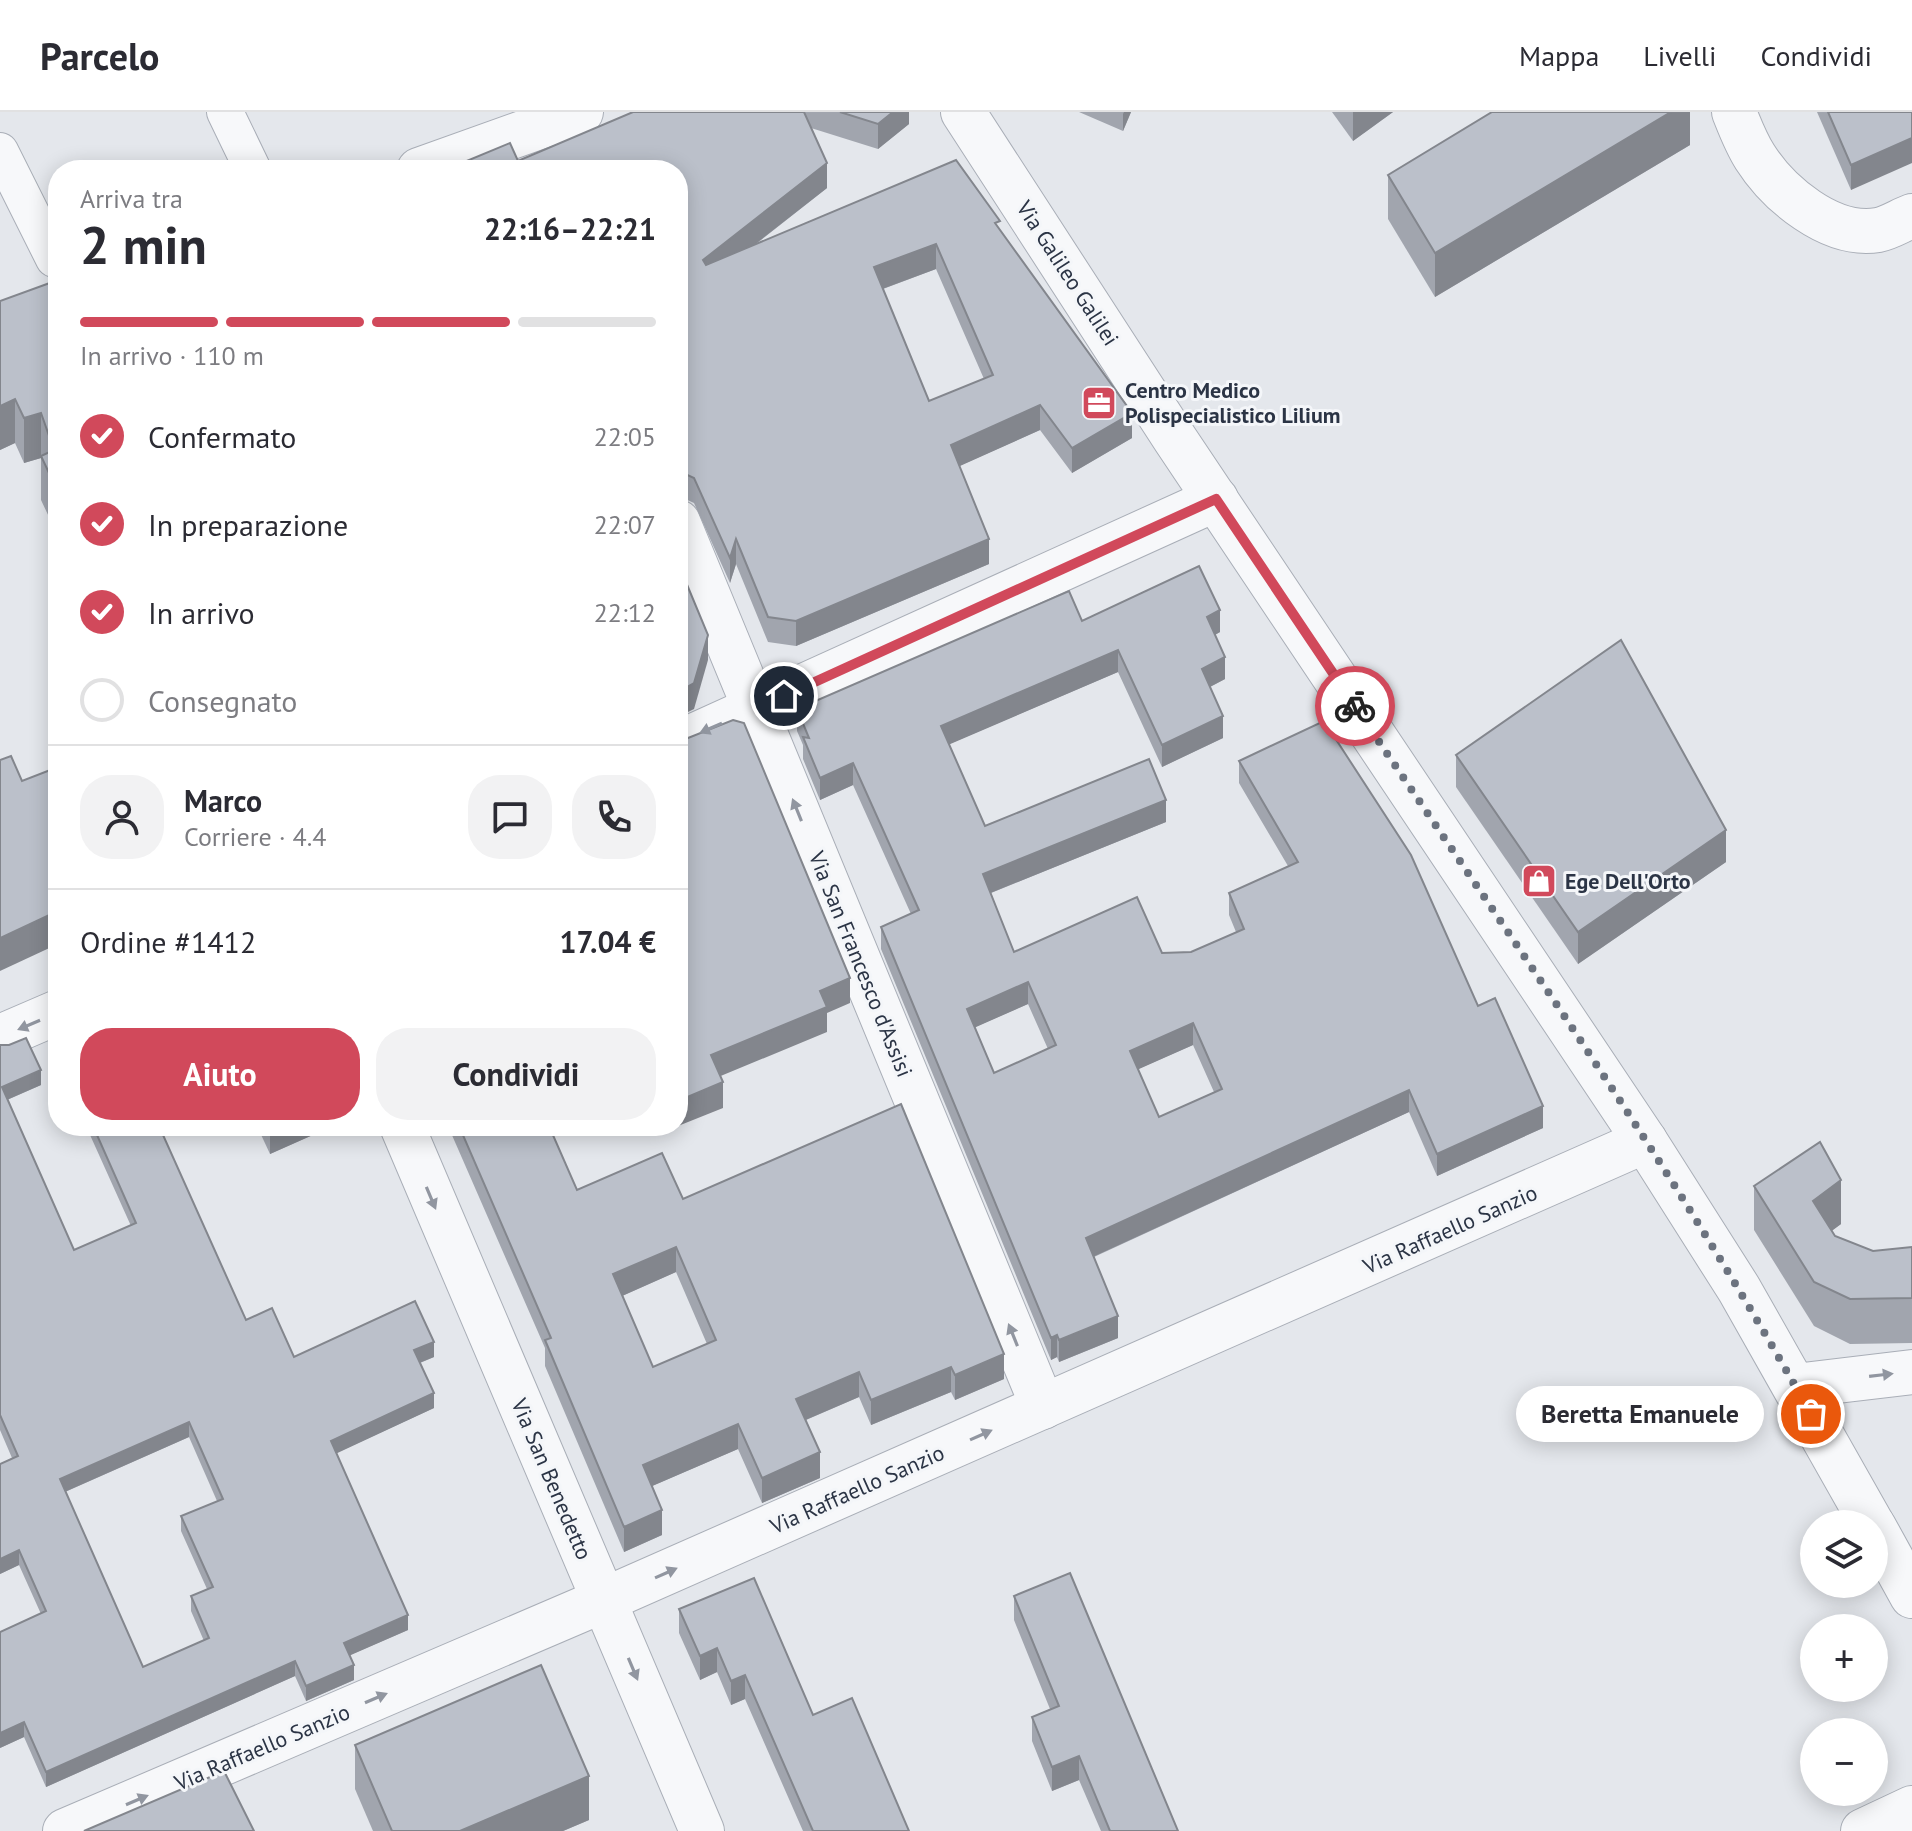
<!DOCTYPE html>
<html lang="it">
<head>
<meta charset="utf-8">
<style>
  body { margin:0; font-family:"PT Sans",sans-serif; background:#f2f2f3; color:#2b2b33; height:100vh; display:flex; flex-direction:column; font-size:30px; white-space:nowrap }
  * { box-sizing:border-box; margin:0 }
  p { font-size:26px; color:#7c7c81 }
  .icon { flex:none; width:44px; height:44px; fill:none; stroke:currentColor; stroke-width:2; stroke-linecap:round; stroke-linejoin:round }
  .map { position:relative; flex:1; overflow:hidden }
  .details { position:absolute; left:48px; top:48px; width:640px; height:976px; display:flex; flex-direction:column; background:#fff; border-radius:32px; box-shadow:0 4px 20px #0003 }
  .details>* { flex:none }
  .tools { position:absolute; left:1800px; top:1398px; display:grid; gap:16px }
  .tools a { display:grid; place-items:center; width:88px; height:88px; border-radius:50%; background:#fff; box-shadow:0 4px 20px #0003; font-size:40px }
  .pin { position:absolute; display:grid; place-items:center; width:68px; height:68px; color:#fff; margin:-34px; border:4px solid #fff; border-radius:50%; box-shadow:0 2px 8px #0007 }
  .courier { position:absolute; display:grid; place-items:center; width:80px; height:80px; margin:-40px; border:6px solid #d1495b; border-radius:50%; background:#fff; color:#222; box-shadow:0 2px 10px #0007 }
  .bubble { position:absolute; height:56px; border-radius:28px; background:#fff; box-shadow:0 4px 20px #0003; font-size:26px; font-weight:700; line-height:56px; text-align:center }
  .summary em { font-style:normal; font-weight:700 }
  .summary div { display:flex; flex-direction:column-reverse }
  .summary { display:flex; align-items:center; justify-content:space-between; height:136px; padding:0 32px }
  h1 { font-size:52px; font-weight:700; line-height:60px }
  .bar { display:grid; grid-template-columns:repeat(4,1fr); gap:12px 8px; align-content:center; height:96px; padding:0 32px }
  .bar i { height:10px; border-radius:6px; background:#e1e1e2 }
  .bar .on { background:#d1495b }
  .bar p { grid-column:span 4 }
  .line { display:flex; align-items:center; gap:20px; padding:0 32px; border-top:2px solid #e1e1e2 }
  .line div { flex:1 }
  .round { display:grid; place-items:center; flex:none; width:84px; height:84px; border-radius:32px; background:#f2f2f3 }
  ol { padding:0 32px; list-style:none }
  li { display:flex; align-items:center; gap:24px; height:88px }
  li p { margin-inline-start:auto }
  li .icon { padding:8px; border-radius:50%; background:#d1495b; color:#fff; stroke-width:4 }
  li:last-child { color:#7c7c81 }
  li i { width:44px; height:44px; border:4px solid #e1e1e2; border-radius:50% }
  .primary-button { display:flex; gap:16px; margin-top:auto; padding:16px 32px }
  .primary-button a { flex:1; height:92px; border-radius:32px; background:#d1495b; color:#fff; font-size:32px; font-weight:700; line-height:92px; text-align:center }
  .primary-button a+a { background:#f2f2f3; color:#2b2b33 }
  header { display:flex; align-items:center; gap:48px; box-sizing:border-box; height:112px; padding:0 40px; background:#fff; border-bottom:2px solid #e1e1e2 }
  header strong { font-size:38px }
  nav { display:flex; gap:44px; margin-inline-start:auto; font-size:28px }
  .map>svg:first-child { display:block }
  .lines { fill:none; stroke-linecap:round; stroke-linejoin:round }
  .pedestrian-casing { stroke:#a9aeb7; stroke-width:38 }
  .minor-casing { stroke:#a9aeb7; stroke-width:46 }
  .tertiary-casing { stroke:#a9aeb7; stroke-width:46 }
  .pedestrian { stroke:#f7f8fa; stroke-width:36 }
  .minor { stroke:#f7f8fa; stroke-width:44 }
  .tertiary { stroke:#f7f8fa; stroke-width:44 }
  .wall { fill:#a1a5ae; fill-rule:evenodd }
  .shaded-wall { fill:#83868d }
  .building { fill:#bbc0ca; stroke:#83868d; stroke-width:2; fill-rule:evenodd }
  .oneway { fill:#9196a0 }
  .done { stroke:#6c737f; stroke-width:8; stroke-dasharray:0 14.4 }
  .route { stroke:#d1495b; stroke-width:10 }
  .labels { text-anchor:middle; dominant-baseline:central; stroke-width:6; stroke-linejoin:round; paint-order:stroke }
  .street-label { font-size:22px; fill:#2b3445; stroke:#f4f6f9 }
  .poi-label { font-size:22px; font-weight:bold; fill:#2b3445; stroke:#f4f6f9; text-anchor:start }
</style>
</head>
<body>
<header>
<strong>Parcelo</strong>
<nav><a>Mappa</a><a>Livelli</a><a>Condividi</a></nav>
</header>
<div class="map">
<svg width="1912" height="1719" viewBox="0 0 1912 1719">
  <rect width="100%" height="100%" fill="#e4e7ec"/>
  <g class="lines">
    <g class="pedestrian-casing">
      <g id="pedestrian">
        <polyline points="225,0 253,58"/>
        <polyline points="0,39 54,147"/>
      </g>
    </g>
    <g class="minor-casing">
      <g id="minor">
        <path d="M 1734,0 C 1740,15 1746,31 1755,45 C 1778,81 1830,126 1878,118 C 1889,116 1901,108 1912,104"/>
        <polyline points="419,58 581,0"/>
        <polyline points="678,410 1043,1295"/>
        <polyline points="678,631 1216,387"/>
        <polyline points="0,925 58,900"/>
        <polyline points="402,1014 702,1719"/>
        <polyline points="1795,1274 1912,1260"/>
        <polyline points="65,1719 604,1488 1645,1029"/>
        <polyline points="1863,1719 1912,1696"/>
      </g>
    </g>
    <g class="tertiary-casing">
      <g id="tertiary">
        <polyline points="963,0 1175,327 1645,1029 1739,1177 1872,1412"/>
        <polyline points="1874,1415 1912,1484"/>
      </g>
    </g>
    <use href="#pedestrian" class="pedestrian"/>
    <use href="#minor" class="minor"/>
    <use href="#tertiary" class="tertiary"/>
  </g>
  <g class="wall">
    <path d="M 633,0 L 909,0 L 909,12 L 878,37 L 811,16 L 827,76 L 756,132 L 1000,118 L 1132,326 L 1072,361 L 1040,318 L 959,354 L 989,452 L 796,534 L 768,530 L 736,452 L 730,471 L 694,391 L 681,385 L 678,386 L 678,58 L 518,49 ZM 936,157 L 984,267 L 929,289 L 883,177 Z"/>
    <polygon points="1079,0 1131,0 1123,19"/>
    <polygon points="1332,0 1393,0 1353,29"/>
    <polygon points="1690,0 1690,33 1435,185 1388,107 1388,63"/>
    <polygon points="1817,0 1912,0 1851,78"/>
    <polygon points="58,168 58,424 41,388 41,346 24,351 15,331 0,338 0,189"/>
    <path d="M 1082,509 L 1220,520 L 1215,523 L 1225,567 L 1210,575 L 1223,626 L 1162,655 L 1118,560 L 949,632 L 985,714 L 1166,710 L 991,781 L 1014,840 L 1162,841 L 1191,840 L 1236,820 L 1229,803 L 1229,781 L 1288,754 L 1239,671 L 1239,649 L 1478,894 L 1543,1016 L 1437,1064 L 1409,1000 L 1094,1145 L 1118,1226 L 1059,1250 L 1057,1245 L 1051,1248 L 881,837 L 881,815 L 911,802 L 853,673 L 820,688 L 803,647 L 803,633 L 797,619 L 797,597 ZM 1028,892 L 1048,937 L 994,961 L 975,915 ZM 1193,933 L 1214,980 L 1159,1005 L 1138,957 Z"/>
    <polygon points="1456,643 1726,750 1578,852 1456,675"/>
    <path d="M 0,933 L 41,973 L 7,988 L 74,1138 L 131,1114 L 86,1014 L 159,1014 L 246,1208 L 294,1245 L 434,1245 L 420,1251 L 434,1296 L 336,1341 L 408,1518 L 350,1543 L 354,1568 L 306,1589 L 295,1564 L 46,1675 L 24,1625 L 0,1636 L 41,1502 L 19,1453 L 0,1462 L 0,1352 L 12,1346 L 0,1318 ZM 189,1325 L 217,1389 L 181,1404 L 181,1419 L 207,1477 L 191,1484 L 191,1499 L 204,1529 L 143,1555 L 65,1380 Z"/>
    <polygon points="257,1014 333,1014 270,1042"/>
    <path d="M 448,1014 L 549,1014 L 577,1078 L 683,1087 L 1004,1267 L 955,1288 L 951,1280 L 871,1313 L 859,1285 L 806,1308 L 820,1366 L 762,1391 L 738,1337 L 652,1374 L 662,1423 L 624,1440 L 545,1254 L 545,1236 ZM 676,1160 L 707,1232 L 653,1255 L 622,1184 Z"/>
    <polygon points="1754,1074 1841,1112 1831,1119 1835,1124 1873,1139 1912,1135 1912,1231 1850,1232 1814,1214 1754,1118"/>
    <polygon points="1014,1484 1178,1719 1101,1719 1079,1668 1052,1679 1032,1629 1032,1605 1050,1597 1014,1508"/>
    <polygon points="679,1497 813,1603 909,1719 803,1719 745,1587 731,1593 717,1560 700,1568 679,1521"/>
    <polygon points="355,1633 589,1708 563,1719 373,1719 355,1677"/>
  </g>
  <g class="shaded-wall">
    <polygon points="893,0 909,0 909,12 878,37 878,12"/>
    <polygon points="1124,0 1131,0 1123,19 1123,2"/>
    <polygon points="1353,0 1393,0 1353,29"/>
    <polygon points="1671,0 1690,0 1690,33 1435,185 1435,141"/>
    <polygon points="1912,26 1912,51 1851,78 1851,53"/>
    <polygon points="827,51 827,76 703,173 703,148"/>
    <polygon points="936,132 936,157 874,180 874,155"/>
    <polygon points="15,287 15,331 0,338 0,294"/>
    <polygon points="1040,293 1040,318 951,358 951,333"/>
    <polygon points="41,301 41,346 24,351 24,306"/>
    <polygon points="1132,301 1132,326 1072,361 1072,336"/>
    <polygon points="736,427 736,452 730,471 730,446"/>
    <polygon points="989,427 989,452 796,534 796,509"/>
    <polygon points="1220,498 1220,520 1207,527 1207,505"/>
    <polygon points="708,523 708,548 694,597 678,605 678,580"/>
    <polygon points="1118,538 1118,560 941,636 941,614"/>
    <polygon points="1225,545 1225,567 1202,579 1202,557"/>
    <polygon points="1223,604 1223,626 1162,655 1162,633"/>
    <polygon points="853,651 853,673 820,688 820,666"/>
    <polygon points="1166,688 1166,710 983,784 983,762"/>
    <polygon points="1726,718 1726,750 1578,852 1578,820"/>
    <polygon points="58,799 58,832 0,859 0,826"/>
    <polygon points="850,866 850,891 827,901 827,920 711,968 711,943 820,879"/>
    <polygon points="1028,870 1028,892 967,919 967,897"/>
    <polygon points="1193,911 1193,933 1130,961 1130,939"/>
    <polygon points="41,958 41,973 2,990 2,975"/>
    <polygon points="723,970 723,996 678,1014 678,989"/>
    <polygon points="1409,978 1409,1000 1086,1148 1086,1126"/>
    <polygon points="1543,994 1543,1016 1437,1064 1437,1042"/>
    <polygon points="270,1014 333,1014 270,1042"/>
    <polygon points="1841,1068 1841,1112 1813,1133 1813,1089"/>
    <polygon points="676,1135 676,1160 613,1188 613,1162"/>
    <polygon points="1118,1204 1118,1226 1059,1250 1059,1228"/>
    <polygon points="1057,1223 1057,1245 1051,1248 1051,1226"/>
    <polygon points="434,1230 434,1245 414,1253 414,1238"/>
    <polygon points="1004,1242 1004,1267 955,1288 955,1263"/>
    <polygon points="951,1255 951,1280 871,1313 871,1288"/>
    <polygon points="859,1260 859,1285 796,1312 796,1287"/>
    <polygon points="434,1281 434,1296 331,1344 331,1329"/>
    <polygon points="189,1310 189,1325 60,1382 60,1367"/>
    <polygon points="738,1312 738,1337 643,1378 643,1353"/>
    <polygon points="820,1340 820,1366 762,1391 762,1366"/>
    <polygon points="662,1398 662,1423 624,1440 624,1415"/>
    <polygon points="19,1438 19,1453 0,1462 0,1447"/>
    <polygon points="408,1503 408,1518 344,1546 344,1531"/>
    <polygon points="717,1536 717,1560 700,1568 700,1544"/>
    <polygon points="295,1549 295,1564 46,1675 46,1660"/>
    <polygon points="354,1553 354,1568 306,1589 306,1574"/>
    <polygon points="745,1563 745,1587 731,1593 731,1569"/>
    <polygon points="24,1610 24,1625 0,1636 0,1621"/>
    <polygon points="1079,1644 1079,1668 1052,1679 1052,1655"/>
    <polygon points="589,1664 589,1708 563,1719 460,1719"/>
  </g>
  <g class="building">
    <path d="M 633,0 L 804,0 L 827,51 L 703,148 L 706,153 L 956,48 L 1000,109 L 995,111 L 1132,301 L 1072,336 L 1040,293 L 951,333 L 989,427 L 796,509 L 768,505 L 736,427 L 730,446 L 694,366 L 681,360 L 678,360 L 678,58 L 445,58 L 510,31 L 518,49 ZM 936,132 L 993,263 L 929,289 L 874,155 Z"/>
    <polygon points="840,0 893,0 878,12"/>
    <polygon points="1492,0 1671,0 1435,141 1388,63"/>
    <polygon points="1828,0 1912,0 1912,26 1851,53"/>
    <polygon points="58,168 58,380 41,344 54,338 41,301 24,306 15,287 0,294 0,189"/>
    <polygon points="678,451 708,523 694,571 678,580"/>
    <path d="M 1199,454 L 1220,498 L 1207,505 L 1225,545 L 1202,557 L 1223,604 L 1162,633 L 1118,538 L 941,614 L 985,714 L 1149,647 L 1166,688 L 983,762 L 1014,840 L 1137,785 L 1162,841 L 1191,840 L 1244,817 L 1229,781 L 1298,750 L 1239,649 L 1324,609 L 1411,743 L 1478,894 L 1495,886 L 1543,994 L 1437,1042 L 1409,978 L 1086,1126 L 1118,1204 L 1059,1228 L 1057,1223 L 1051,1226 L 881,815 L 919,798 L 853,651 L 820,666 L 803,625 L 809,626 L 797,597 L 1069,479 L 1082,509 ZM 1028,870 L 1056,933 L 994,961 L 967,897 ZM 1193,911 L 1222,977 L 1159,1005 L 1130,939 Z"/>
    <polygon points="1621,528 1726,718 1578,820 1456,643"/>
    <polygon points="733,608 744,611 850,866 820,879 827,895 711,943 723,970 678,989 678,630"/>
    <polygon points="11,644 22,669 58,655 58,799 0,826 0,648"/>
    <path d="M 26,926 L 41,958 L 2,975 L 74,1138 L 136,1111 L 93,1014 L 159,1014 L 246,1208 L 272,1196 L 294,1245 L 415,1189 L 434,1230 L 414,1238 L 434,1281 L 331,1329 L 408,1503 L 344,1531 L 354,1553 L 306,1574 L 295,1549 L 46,1660 L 24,1610 L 0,1621 L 0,1520 L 46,1499 L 19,1438 L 0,1447 L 0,1352 L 18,1344 L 0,1303 L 0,933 L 9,933 ZM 189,1310 L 223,1387 L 181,1404 L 213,1475 L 191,1484 L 209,1526 L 143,1555 L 60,1367 Z"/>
    <path d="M 901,992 L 1004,1242 L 955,1263 L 951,1255 L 871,1288 L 859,1260 L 796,1287 L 820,1340 L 762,1366 L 738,1312 L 643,1353 L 662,1398 L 624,1415 L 545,1228 L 551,1226 L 459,1014 L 549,1014 L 577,1078 L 662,1041 L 683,1087 ZM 676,1135 L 716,1228 L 653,1255 L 613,1162 Z"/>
    <polygon points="1820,1030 1841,1068 1813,1089 1835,1124 1873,1139 1912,1135 1912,1186 1850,1187 1814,1170 1754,1074"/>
    <polygon points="1070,1461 1178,1719 1110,1719 1079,1644 1052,1655 1032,1605 1059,1594 1014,1484"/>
    <polygon points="754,1466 813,1603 852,1586 909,1719 813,1719 745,1563 731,1569 717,1536 700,1544 679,1497"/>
    <polygon points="541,1553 589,1664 460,1719 392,1719 355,1633"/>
    <polygon points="224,1659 254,1719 84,1719"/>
  </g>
  <defs><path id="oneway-solid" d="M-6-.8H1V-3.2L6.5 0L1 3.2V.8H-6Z" transform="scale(2)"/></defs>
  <g class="oneway">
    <use href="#oneway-solid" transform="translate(711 616) rotate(156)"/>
    <use href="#oneway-solid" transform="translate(797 698) rotate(-112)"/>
    <use href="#oneway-solid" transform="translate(29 913) rotate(157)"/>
    <use href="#oneway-solid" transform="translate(431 1086) rotate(67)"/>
    <use href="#oneway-solid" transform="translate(1013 1223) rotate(-112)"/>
    <use href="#oneway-solid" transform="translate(1881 1263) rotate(-7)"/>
    <use href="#oneway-solid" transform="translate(981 1323) rotate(-24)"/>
    <use href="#oneway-solid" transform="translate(666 1461) rotate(-24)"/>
    <use href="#oneway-solid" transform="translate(633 1557) rotate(67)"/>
    <use href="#oneway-solid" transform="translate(376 1586) rotate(-23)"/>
    <use href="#oneway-solid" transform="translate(137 1688) rotate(-23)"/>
  </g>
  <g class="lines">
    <path class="done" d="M 1355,594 C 1511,826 1674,1057 1811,1302"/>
    <polyline class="route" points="784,584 1216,387 1355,594"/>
  </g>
  <defs>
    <g id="office-square" transform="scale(1.8)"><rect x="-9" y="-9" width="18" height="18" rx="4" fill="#d1495b" stroke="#f4f6f9"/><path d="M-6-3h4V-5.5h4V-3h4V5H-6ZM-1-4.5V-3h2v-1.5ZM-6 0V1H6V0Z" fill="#fff"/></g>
    <g id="shop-square" transform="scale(1.8)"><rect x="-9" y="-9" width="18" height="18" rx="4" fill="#d1495b" stroke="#f4f6f9"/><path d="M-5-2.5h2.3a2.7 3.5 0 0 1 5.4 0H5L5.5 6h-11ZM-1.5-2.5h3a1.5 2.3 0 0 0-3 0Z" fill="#fff"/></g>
  </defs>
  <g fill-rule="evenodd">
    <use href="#office-square" x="1099" y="291"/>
    <use href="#shop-square" x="1539" y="769"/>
  </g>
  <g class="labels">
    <g class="street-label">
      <text transform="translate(1068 161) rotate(57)">Via Galileo Galilei</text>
      <text transform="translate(861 852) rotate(68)">Via San Francesco d'Assisi</text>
      <text transform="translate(1450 1117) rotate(-24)">Via Raffaello Sanzio</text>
      <text transform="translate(552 1367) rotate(67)">Via San Benedetto</text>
      <text transform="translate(857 1377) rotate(-24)">Via Raffaello Sanzio</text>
      <text transform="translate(262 1635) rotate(-23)">Via Raffaello Sanzio</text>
    </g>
    <g class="poi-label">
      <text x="1125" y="278">Centro Medico<tspan x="1125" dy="25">Polispecialistico Lilium</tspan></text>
      <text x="1565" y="769">Ege Dell'Orto</text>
    </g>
  </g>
</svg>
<div class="tools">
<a><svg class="icon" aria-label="layers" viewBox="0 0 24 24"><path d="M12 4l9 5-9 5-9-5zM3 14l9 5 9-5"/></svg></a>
<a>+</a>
<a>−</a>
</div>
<div class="pin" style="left:1811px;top:1302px;background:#ea580c"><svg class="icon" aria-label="bag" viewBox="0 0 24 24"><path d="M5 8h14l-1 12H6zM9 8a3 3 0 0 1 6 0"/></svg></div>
<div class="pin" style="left:784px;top:584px;background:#1f2937"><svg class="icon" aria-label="home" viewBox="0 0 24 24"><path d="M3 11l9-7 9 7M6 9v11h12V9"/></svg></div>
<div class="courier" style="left:1355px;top:594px"><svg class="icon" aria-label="bike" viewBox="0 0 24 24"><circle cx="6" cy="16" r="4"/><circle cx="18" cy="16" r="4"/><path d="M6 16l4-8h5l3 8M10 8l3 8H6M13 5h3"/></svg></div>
<div class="bubble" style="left:1516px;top:1274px;width:248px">Beretta Emanuele</div>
<section class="details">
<div class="summary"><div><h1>2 min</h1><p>Arriva tra</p></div><em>22:16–22:21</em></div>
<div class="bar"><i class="on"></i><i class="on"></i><i class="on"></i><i></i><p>In arrivo · 110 m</p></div>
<ol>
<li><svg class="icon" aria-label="check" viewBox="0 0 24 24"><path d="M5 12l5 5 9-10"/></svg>Confermato<p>22:05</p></li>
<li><svg class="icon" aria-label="check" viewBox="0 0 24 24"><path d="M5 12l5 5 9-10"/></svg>In preparazione<p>22:07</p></li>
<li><svg class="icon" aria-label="check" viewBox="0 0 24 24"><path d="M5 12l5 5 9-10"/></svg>In arrivo<p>22:12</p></li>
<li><i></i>Consegnato</li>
</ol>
<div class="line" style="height:144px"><a class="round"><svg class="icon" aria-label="person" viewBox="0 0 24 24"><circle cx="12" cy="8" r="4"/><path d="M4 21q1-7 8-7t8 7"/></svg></a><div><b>Marco</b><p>Corriere · 4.4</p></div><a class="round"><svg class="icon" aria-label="chat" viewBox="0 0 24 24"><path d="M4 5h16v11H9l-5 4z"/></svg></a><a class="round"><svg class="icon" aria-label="phone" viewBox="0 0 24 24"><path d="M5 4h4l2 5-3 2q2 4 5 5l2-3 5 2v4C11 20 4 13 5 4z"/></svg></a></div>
<div class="line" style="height:104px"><div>Ordine #1412</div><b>17.04 €</b></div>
<div class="primary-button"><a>Aiuto</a><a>Condividi</a></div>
</section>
</div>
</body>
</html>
